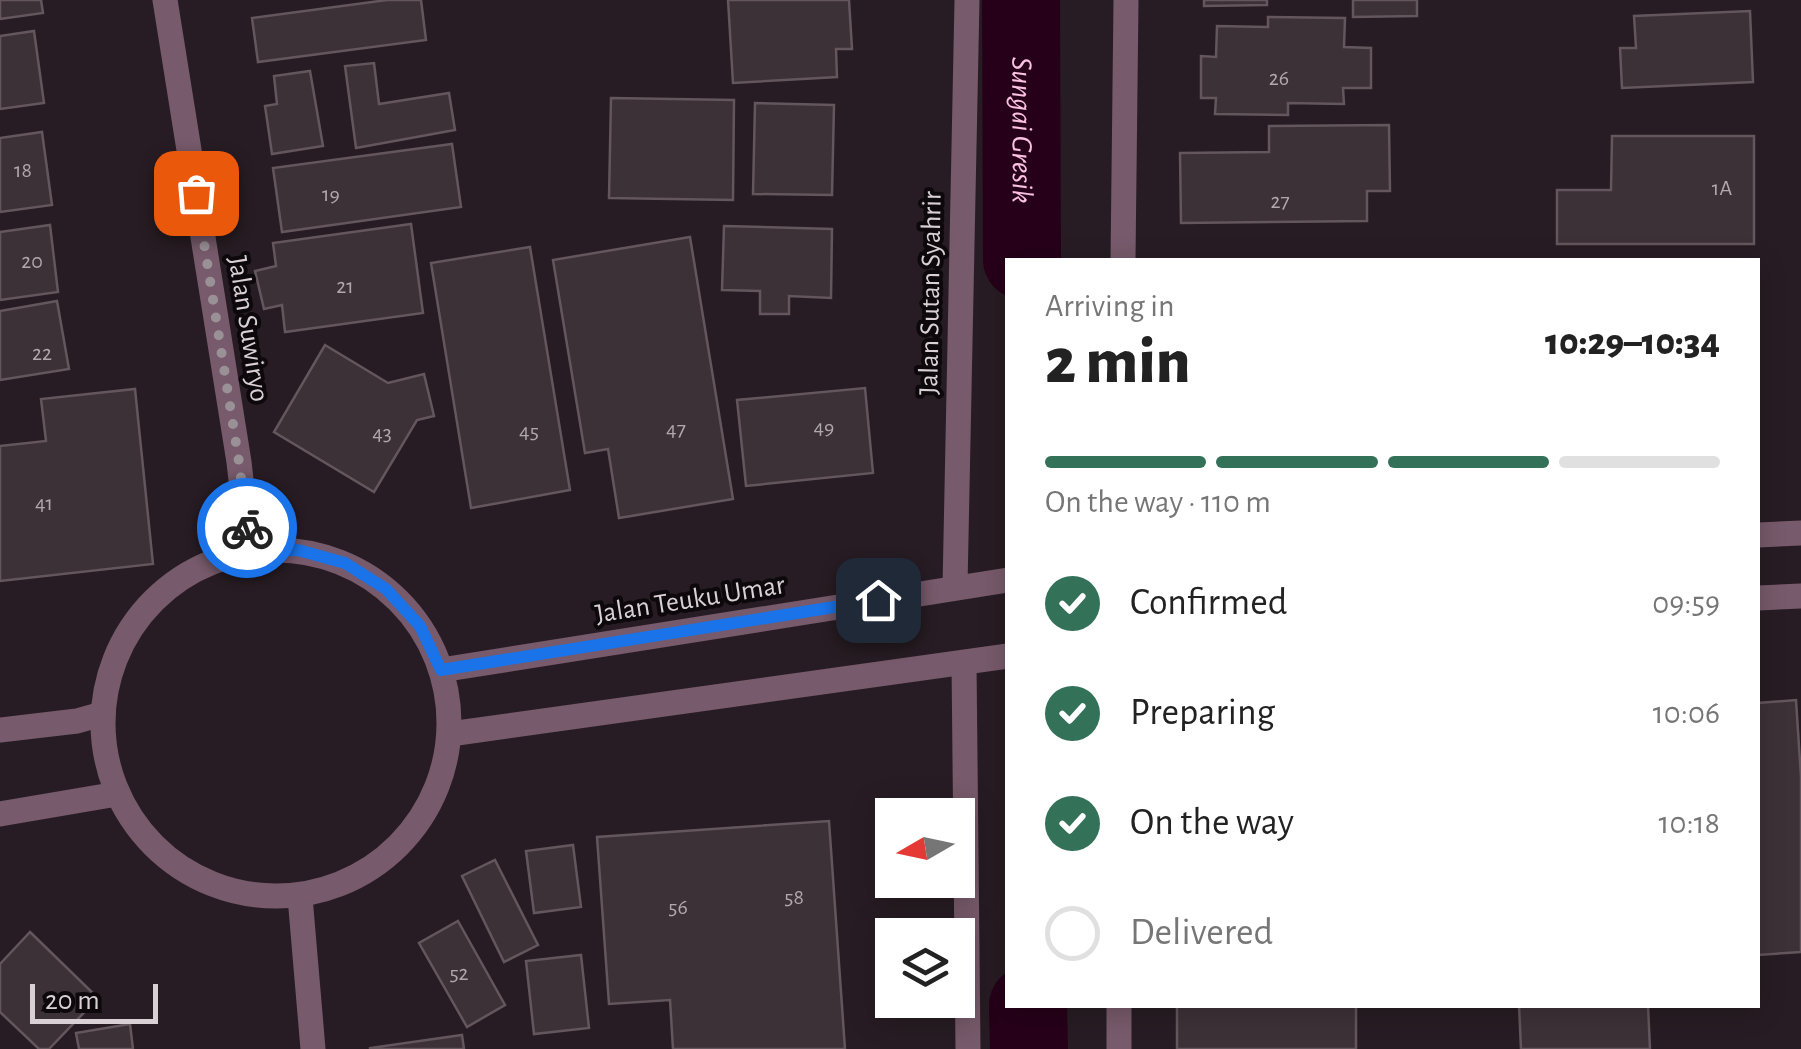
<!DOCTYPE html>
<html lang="en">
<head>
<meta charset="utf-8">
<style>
  body { margin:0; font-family:"Alegreya Sans",sans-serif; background:#f2f2f2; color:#222; height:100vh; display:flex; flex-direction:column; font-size:38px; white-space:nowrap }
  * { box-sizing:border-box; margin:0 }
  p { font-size:32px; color:#767676 }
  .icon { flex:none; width:55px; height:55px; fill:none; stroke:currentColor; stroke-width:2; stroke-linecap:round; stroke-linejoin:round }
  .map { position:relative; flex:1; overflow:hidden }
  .details { position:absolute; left:1005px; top:258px; width:755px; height:750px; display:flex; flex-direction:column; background:#fff; border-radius:0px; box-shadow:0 5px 25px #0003 }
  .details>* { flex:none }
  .needle { width:65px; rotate:261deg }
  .controls { position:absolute; left:875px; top:798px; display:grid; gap:20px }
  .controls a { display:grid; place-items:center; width:100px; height:100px; border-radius:0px; background:#fff; box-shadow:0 5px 25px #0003; font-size:50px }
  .scale { position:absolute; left:30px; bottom:25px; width:128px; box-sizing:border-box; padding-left:10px; border:5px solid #d8d0d5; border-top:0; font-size:28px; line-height:35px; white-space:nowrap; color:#d8d0d5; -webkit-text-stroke:8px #0d080b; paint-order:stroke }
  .pin { position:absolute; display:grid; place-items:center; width:85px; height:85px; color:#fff; margin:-42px; border-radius:20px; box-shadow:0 5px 15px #0006 }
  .courier { position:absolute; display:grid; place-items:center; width:100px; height:100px; margin:-50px; border:8px solid #1a73e8; border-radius:50%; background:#fff; color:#222; box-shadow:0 2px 12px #0007 }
  .head em { font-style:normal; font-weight:800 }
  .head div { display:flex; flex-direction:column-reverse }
  .head { display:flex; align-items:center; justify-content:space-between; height:170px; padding:0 40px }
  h1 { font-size:65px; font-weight:800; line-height:75px }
  .bar { display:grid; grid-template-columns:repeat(4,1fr); gap:15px 10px; align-content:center; height:120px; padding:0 40px }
  .bar i { height:12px; border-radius:8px; background:#e0e0e0 }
  .bar .on { background:#337259 }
  .bar p { grid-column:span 4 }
  ol { padding:0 40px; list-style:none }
  li { display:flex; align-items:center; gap:30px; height:110px }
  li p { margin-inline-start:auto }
  li .icon { padding:10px; border-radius:50%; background:#337259; color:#fff; stroke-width:4 }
  li:last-child { color:#767676 }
  li i { width:55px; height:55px; border:5px solid #e0e0e0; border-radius:50% }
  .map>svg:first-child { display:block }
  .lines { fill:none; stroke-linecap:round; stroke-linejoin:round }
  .river { stroke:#260019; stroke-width:78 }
  .building { fill:#3d3138; stroke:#63565d; stroke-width:2.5 }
  .minor { stroke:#775a6b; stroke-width:25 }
  .done { stroke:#9a9197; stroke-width:10; stroke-dasharray:0 18 }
  .route { stroke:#1a73e8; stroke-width:12 }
  .labels { text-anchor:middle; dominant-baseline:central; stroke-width:8; stroke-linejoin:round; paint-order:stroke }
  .number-label { font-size:22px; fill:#b1a8ae }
  .street-label { font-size:28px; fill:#d8d0d5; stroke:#0d080b }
  .water-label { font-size:30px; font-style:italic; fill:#fac1e2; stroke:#0d080b }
</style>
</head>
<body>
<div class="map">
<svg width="1801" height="1049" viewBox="0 0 1801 1049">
  <rect width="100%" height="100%" fill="#271c23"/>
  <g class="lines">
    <g class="river">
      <path id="s1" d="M 1021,0 L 1022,260"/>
      <polyline points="1028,1005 1029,1049"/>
    </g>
  </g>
  <g class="building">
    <polygon points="0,0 41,0 43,13 0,19"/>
    <polygon points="387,0 421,0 426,40 258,62 252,18"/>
    <polygon points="728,0 849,0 852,49 836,49 837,77 733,83"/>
    <polygon points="1204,0 1267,0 1267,5 1204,6"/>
    <polygon points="1353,0 1417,0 1417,16 1353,17"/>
    <polygon points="1750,11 1753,82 1622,88 1620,48 1636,48 1634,16"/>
    <polygon points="1268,17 1345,18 1344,47 1371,48 1371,88 1343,88 1344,104 1288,103 1288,115 1215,114 1216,98 1201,98 1201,56 1216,57 1217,26 1268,27"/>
    <polygon points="34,31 44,103 0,109 0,36"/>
    <polygon points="374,63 379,104 449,93 455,130 356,148 345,66"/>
    <polygon points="310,71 323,146 272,154 265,106 277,104 274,76"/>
    <polygon points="611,98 734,100 733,200 609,198"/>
    <polygon points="755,103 834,105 832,195 753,194"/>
    <polygon points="1389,125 1390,191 1367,191 1367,221 1181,223 1180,153 1269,152 1269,126"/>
    <polygon points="42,132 52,205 0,212 0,138"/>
    <polygon points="1612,136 1754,136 1754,244 1557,244 1557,190 1611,190"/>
    <polygon points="452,144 461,207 282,232 273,168"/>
    <polygon points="411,224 423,313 285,332 282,305 264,309 255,271 276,266 273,243"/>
    <polygon points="50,225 58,292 0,300 0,232"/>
    <polygon points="724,226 832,229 831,298 789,296 789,314 760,314 760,291 722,290"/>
    <polygon points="690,237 733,499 619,518 608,449 585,453 553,260"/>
    <polygon points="530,247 570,490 471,508 431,263"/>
    <polygon points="57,301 69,369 0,380 0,311"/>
    <polygon points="325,345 388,383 424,374 434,416 417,420 374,492 274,432"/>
    <polygon points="865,388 873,473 746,486 737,400"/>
    <polygon points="135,389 153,564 0,581 0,446 46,441 41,399"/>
    <polygon points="1796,700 1801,777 1801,952 1758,955 1758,703"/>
    <polygon points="829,821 845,1049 673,1049 670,1000 609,1004 597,837"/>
    <polygon points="573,845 581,907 534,913 526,851"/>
    <polygon points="495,860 538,945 504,962 462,876"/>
    <polygon points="458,921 505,1005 467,1027 419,943"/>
    <polygon points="30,932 98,998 49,1049 39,1049 0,1012 0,964"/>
    <polygon points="581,955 589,1028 534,1034 526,961"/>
    <polygon points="1356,1005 1356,1049 1177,1049 1177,1006"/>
    <polygon points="1519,1005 1648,1005 1650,1049 1521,1049"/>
    <polygon points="130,1024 133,1049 79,1049 76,1033"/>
    <polygon points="462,1035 464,1049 370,1049 370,1048"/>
  </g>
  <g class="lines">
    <g class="minor">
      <polyline points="165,0 239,462 249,551"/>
      <polyline points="1123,260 1126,0"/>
      <polyline points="1758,535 1801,533"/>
      <circle cx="276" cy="723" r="173"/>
      <polyline points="955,587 967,0"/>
      <polyline points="1758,598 1801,596"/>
      <polyline points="964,663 968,1049"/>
      <polyline points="441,670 1008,580"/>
      <polyline points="0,730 77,721 102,714"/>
      <polyline points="450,734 1008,656"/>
      <polyline points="0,814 117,794"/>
      <polyline points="300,897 313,1049"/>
      <polyline points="1119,1005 1119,1049"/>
    </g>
  </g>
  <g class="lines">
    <polyline class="done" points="196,193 239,462 247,528"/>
    <polyline class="route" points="247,528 249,551 298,550 345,563 386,589 420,626 441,670 878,600"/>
  </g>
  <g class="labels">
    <g class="number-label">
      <text x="1279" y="78">26</text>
      <text x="23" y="170">18</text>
      <text x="1722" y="188">1A</text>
      <text x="331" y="194">19</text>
      <text x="1280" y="201">27</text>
      <text x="32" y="261">20</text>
      <text x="345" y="286">21</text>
      <text x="42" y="353">22</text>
      <text x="824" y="427">49</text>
      <text x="676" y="429">47</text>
      <text x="529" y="431">45</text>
      <text x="382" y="433">43</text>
      <text x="44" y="503">41</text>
      <text x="794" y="897">58</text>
      <text x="678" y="907">56</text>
      <text x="459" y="973">52</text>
    </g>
    <g class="street-label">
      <text transform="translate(931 293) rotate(-89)">Jalan Sutan Syahrir</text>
      <text transform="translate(248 329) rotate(81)">Jalan Suwiryo</text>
      <text transform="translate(690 600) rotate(-9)">Jalan Teuku Umar</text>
    </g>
    <g class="water-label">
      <text stroke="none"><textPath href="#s1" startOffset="130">Sungai Gresik</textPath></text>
    </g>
  </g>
</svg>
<div class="controls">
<a><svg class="needle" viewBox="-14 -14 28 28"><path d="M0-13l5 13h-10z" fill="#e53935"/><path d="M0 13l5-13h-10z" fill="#767676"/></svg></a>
<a><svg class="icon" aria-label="layers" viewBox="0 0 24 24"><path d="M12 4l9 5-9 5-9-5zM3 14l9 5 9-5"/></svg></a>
</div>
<div class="scale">20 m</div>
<div class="pin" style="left:196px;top:193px;background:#ea580c"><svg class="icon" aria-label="bag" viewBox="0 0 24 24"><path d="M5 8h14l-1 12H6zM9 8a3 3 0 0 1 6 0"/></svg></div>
<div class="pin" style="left:878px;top:600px;background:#1f2937"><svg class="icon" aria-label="home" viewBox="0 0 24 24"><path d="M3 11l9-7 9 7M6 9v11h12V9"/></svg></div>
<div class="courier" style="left:247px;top:528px"><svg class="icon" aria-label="bike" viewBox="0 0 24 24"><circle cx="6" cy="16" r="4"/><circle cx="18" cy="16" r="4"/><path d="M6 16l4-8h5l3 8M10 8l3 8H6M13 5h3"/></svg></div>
<section class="details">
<div class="head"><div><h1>2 min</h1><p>Arriving in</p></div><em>10:29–10:34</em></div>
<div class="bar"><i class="on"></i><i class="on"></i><i class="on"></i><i></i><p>On the way · 110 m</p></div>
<ol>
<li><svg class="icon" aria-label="check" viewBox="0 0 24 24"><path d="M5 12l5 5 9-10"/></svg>Confirmed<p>09:59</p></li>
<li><svg class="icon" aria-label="check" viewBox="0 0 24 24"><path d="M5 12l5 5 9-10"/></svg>Preparing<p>10:06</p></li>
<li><svg class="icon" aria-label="check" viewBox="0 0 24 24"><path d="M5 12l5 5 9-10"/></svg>On the way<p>10:18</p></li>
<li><i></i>Delivered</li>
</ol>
</section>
</div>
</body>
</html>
